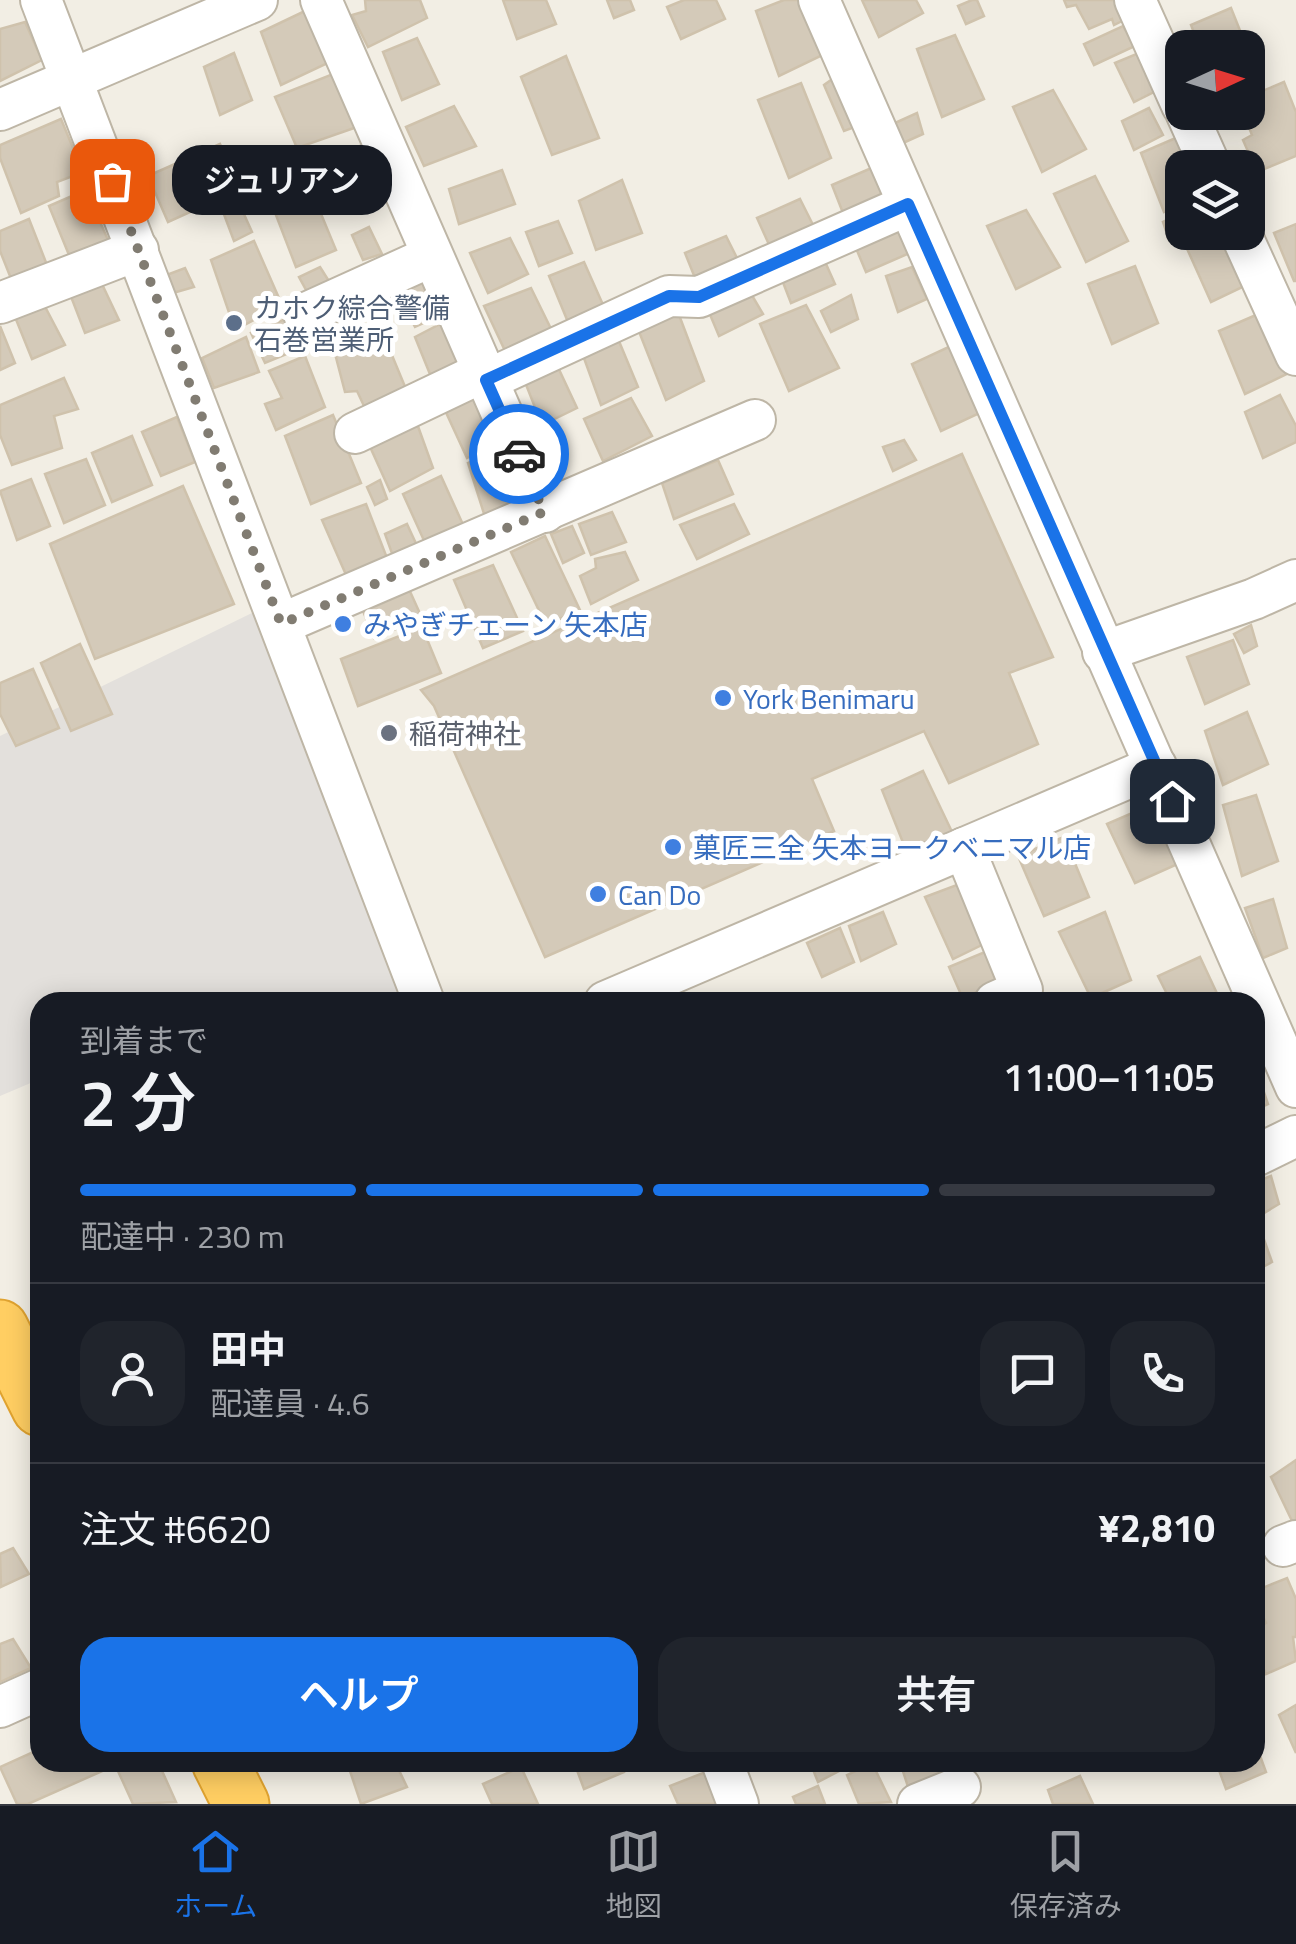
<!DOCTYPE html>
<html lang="ja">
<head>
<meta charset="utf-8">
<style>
  body { margin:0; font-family:"Titillium Web","Noto Sans JP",sans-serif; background:#20242c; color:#f1f3f6; height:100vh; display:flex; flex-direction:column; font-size:38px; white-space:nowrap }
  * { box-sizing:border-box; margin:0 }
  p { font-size:32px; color:#9ea1a6 }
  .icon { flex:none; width:55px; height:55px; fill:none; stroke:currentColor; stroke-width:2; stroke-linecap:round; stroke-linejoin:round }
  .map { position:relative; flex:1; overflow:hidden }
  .sheet { position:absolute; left:30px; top:992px; width:1235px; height:780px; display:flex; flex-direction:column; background:#171b24; border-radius:30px; box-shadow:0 5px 25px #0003 }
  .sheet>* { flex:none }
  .needle { width:65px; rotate:86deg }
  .fabs { position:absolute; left:1165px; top:30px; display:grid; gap:20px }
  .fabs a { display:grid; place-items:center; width:100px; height:100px; border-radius:20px; background:#171b24; box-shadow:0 5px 25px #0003; font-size:50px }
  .pin { position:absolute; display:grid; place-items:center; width:85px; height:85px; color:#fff; margin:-42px; border-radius:20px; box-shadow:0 5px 15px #0006 }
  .courier { position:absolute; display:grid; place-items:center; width:100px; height:100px; margin:-50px; border:8px solid #1a73e8; border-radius:50%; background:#fff; color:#222; box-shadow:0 2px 12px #0007 }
  .bubble { position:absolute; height:70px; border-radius:30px; background:#171b24; box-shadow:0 5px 25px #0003; font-size:32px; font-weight:600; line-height:70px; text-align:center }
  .head em { font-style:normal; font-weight:600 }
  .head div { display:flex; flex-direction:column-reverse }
  .head { display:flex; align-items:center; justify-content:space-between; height:170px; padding:0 50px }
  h1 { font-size:65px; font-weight:600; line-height:75px }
  .bar { display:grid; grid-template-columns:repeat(4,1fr); gap:15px 10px; align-content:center; height:120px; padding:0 50px }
  .bar i { height:12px; border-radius:8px; background:#363941 }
  .bar .selected { background:#1a73e8 }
  .bar p { grid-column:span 4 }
  .line { display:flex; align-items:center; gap:25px; padding:0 50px; border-top:2px solid #363941 }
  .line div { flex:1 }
  .round { display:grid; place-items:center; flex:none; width:105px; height:105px; border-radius:30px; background:#20242c }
  .primary-button { display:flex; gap:20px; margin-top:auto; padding:20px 50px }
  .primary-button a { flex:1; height:115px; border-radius:30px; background:#1a73e8; color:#fff; font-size:40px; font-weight:600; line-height:115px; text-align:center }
  .primary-button a+a { background:#20242c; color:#f1f3f6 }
  .menu { display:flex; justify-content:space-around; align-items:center; height:140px; border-top:2px solid #363941; background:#171b24; font-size:28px; color:#9ea1a6 }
  .menu a { display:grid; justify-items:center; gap:5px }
  .menu .selected { color:#1a73e8 }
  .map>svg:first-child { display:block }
  .parking { fill:#e3e0dc }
  .building { fill:#d4cab9; stroke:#cfc2ac; stroke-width:2.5 }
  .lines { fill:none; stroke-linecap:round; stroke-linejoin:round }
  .minor-casing { stroke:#beb6a6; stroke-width:44 }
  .highway-casing { stroke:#e0a330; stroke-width:59 }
  .minor { stroke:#fff; stroke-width:40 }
  .highway { stroke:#ffce62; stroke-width:55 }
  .done { stroke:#817c72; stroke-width:10; stroke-dasharray:0 18 }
  .route { stroke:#1a73e8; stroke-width:12 }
  .service-dot { fill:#5c6f8a; stroke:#fff; stroke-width:4 }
  .shop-dot { fill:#3f7fe0; stroke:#fff; stroke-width:4 }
  .worship-dot { fill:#6b7280; stroke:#fff; stroke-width:4 }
  .labels { text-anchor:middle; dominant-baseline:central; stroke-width:10; stroke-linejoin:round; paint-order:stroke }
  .service-label { font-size:28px; fill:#4e5e75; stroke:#fff; text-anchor:start }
  .shop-label { font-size:28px; fill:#366cbe; stroke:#fff; text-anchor:start }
  .worship-label { font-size:28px; fill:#5b616d; stroke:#fff; text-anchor:start }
</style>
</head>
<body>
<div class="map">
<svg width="1296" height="1804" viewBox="0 0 1296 1804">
  <rect width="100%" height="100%" fill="#f2eee4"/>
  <polygon class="parking" points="264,607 413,1002 40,1002 40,1079 0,1096 0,736"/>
  <g class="building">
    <polygon points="365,0 420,0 427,18 368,47 352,15 366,11"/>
    <polygon points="503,0 546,0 556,24 517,39"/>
    <polygon points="607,0 630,0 634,10 614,18"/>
    <polygon points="684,0 716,0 725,19 681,39 667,7"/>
    <polygon points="784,0 808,0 831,51 779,76 756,11"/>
    <polygon points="862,0 916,0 923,13 879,37"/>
    <polygon points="972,0 977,0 984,16 966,24 958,6"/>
    <polygon points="1064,0 1125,0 1132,16 1114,25 1112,19 1089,29 1076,5 1067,7"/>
    <polygon points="1231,8 1247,48 1200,48 1191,25"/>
    <polygon points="305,11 330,62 281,85 261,32"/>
    <polygon points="25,22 42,60 0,81 0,29"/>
    <polygon points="1123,26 1135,46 1094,65 1084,44"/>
    <polygon points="955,35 984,99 942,117 917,49"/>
    <polygon points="417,38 439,84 402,100 383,52"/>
    <polygon points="1146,50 1164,87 1134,102 1115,63"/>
    <polygon points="234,53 252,100 220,115 204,67"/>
    <polygon points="566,56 599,138 552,155 521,77"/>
    <polygon points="338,72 360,126 297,148 275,97"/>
    <polygon points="841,73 863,124 844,131 824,85"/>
    <polygon points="1284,82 1296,112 1296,156 1257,172 1243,140 1252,135 1243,112 1248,112 1248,97"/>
    <polygon points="801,83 831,158 789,178 758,100"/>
    <polygon points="1053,90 1086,149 1042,172 1013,107"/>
    <polygon points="454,106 476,146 424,166 406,127"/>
    <polygon points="1149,108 1163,135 1134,150 1122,121"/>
    <polygon points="917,113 923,134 903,143 895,123"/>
    <polygon points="61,119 83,172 57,182 59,196 21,213 0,158 0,145"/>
    <polygon points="1185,134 1198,168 1182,168 1182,203 1164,212 1141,153"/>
    <polygon points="367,143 388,191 357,206 335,156"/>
    <polygon points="220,144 241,189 168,222 148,176"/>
    <polygon points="874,167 888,199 845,218 832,185"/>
    <polygon points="302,168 336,250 296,267 264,184"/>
    <polygon points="502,170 515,204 459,224 449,189"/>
    <polygon points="1095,176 1128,241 1086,262 1054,194"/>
    <polygon points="622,180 642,233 596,250 579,201"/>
    <polygon points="86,190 108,240 69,255 49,206"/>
    <polygon points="800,199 815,229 771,249 757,218"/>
    <polygon points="238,201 252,232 234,241 222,209"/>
    <polygon points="1026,210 1060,267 1016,289 987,226"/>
    <polygon points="1177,215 1184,232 1169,240 1163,222"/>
    <polygon points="29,219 47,265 12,281 0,251 0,231"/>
    <polygon points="558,221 572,253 539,266 526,232"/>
    <polygon points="897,221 912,252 866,272 853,241"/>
    <polygon points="1296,224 1296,281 1294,281 1274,233"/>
    <polygon points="369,227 382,254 363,260 352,235"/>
    <polygon points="1207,232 1228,232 1251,283 1211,302 1184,242"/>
    <polygon points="726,236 741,266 697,283 685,253"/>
    <polygon points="510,238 528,274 488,293 470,253"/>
    <polygon points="254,241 282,305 235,330 211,260"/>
    <polygon points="822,255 835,284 791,303 779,272"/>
    <polygon points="584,262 604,307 568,322 549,276"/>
    <polygon points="1135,266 1158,323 1112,344 1088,284"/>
    <polygon points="320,267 332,286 310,297 299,277"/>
    <polygon points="912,267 927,299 898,312 886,276"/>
    <polygon points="185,268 194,287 173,293 164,276"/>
    <polygon points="427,269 448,312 415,327 391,282"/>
    <polygon points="101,282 119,320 85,333 70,294"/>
    <polygon points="747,287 763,314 719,336 706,305"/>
    <polygon points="531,288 553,333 507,355 484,306"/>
    <polygon points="851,295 858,319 831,332 821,311"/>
    <polygon points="41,299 65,345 32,359 13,312"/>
    <polygon points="806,305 839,368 789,391 760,324"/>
    <polygon points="676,307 704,381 666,400 636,324"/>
    <polygon points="1263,312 1289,373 1245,394 1219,331"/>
    <polygon points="288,318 304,347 265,363 251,333"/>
    <polygon points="446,321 468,369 434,384 415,337"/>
    <polygon points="379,324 406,389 364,406 357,391 345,392 333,346"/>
    <polygon points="0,326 15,363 0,370"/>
    <polygon points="616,334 638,387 601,405 581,350"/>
    <polygon points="246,337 259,372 214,388 202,358"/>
    <polygon points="953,345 982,412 941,431 912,364"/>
    <polygon points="305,356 325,407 276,430 265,404 282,398 269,371"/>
    <polygon points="556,363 577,408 542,425 523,377"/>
    <polygon points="64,378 78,409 54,416 62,448 12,465 0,435 0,405"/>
    <polygon points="477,393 499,440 467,458 444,408"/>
    <polygon points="1280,395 1296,426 1296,442 1263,458 1245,412"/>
    <polygon points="631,398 652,436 603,461 584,419"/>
    <polygon points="333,415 361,483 311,504 285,436"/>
    <polygon points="177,417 195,462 161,476 142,432"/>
    <polygon points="415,418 433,468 390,491 367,440"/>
    <polygon points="132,436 152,485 112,502 92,453"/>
    <polygon points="904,440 916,460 893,471 883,447"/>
    <polygon points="503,449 530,501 486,520 468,463"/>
    <polygon points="962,454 1053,657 1009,673 1038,744 949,783 924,731 812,779 834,831 545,957 434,706 421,690"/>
    <polygon points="86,459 105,505 64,523 45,474"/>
    <polygon points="718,460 733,494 674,519 662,483"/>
    <polygon points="441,476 465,529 426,545 403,494"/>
    <polygon points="31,479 50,526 17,540 0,491"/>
    <polygon points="380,480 387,499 375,505 367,487"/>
    <polygon points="183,486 234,604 95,659 50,544"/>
    <polygon points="366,504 387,558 347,577 322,520"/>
    <polygon points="734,504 749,534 697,559 680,525"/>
    <polygon points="612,512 626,542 591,555 579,524"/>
    <polygon points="407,524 419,550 394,559 385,534"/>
    <polygon points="572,526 584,553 563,563 551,534"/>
    <polygon points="545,536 580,610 546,625 511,552"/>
    <polygon points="625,552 638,580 591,604 580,576 596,568 595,559"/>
    <polygon points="493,565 523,631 483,648 454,580"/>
    <polygon points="408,587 422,618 374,638 361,606"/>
    <polygon points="1251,625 1257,646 1244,653 1234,634"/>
    <polygon points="422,627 441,673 358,706 341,659"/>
    <polygon points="1233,640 1249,684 1205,704 1187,657"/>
    <polygon points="80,644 112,714 71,731 41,663"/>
    <polygon points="33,669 59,728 16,746 0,714 0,683"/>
    <polygon points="1247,712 1268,764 1223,785 1205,731"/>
    <polygon points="923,771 954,836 908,855 882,790"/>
    <polygon points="1256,795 1278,861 1242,876 1223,805"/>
    <polygon points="1146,807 1180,863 1135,883 1107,824"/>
    <polygon points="1064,837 1089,897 1044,916 1018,856"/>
    <polygon points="962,883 988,942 953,959 925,897"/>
    <polygon points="1273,899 1287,948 1263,958 1245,908"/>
    <polygon points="883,912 896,944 861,961 849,926"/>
    <polygon points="1105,912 1131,980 1091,998 1059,932"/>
    <polygon points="840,928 854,962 822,977 807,943"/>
    <polygon points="992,949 1007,977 963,999 949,967"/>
    <polygon points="1200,957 1221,1002 1171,1002 1158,976"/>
    <polygon points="1255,1066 1268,1104 1255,1110"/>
    <polygon points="1271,1176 1279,1204 1264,1213 1255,1182"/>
    <polygon points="1255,1214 1272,1262 1255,1271"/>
    <polygon points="1296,1460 1296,1522 1293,1523 1271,1477"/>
    <polygon points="13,1548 29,1574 1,1587 0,1554"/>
    <polygon points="1287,1578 1296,1599 1296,1637 1293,1637 1296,1661 1266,1674 1255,1649 1255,1632 1266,1623 1255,1599 1255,1591"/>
    <polygon points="13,1639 31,1668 0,1682 0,1644"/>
    <polygon points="1296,1705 1296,1753 1279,1715"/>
    <polygon points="1255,1742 1266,1772 1226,1789 1216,1762 1255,1762"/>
    <polygon points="40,1749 40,1762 107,1762 109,1768 28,1804 17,1804 0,1767"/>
    <polygon points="136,1762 158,1762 176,1802 133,1804 118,1771"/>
    <polygon points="347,1762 395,1762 407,1787 361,1804"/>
    <polygon points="574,1762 621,1762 624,1772 584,1789"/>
    <polygon points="810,1762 840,1762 843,1769 818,1782"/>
    <polygon points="900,1762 937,1762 943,1777 910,1793"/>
    <polygon points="872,1763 891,1802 859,1804 847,1775"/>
    <polygon points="521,1767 538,1804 492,1804 483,1784"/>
    <polygon points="708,1771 721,1804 678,1804 670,1786"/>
    <polygon points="1080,1776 1093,1804 1053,1804 1048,1790"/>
    <polygon points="818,1786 825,1804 796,1804 793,1797"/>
  </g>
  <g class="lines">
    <g class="minor-casing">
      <g id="minor">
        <polyline points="41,0 424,1002"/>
        <polyline points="321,0 545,512"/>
        <polyline points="819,0 1296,1087"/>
        <polyline points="1135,0 1182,105"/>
        <polyline points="0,110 257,0"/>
        <polyline points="1186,112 1211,168"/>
        <polyline points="1240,232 1296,355"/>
        <polyline points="0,303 138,250"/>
        <polyline points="304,314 432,256"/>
        <polyline points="487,380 669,296 699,297 908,205"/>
        <polyline points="355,433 483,372"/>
        <polyline points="281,624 755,420"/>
        <polyline points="1103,652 1254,599 1296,580"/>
        <polyline points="964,848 1022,990 995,1002"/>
        <polyline points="605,1002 1156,766"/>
        <polyline points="1255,1156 1296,1136"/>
        <polyline points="1283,1546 1296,1541"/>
        <polyline points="0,1707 40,1689"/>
        <polyline points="722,1762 738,1804"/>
        <polyline points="918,1804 960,1787"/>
      </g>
    </g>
    <g class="highway-casing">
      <g id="highway">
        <polyline points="0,1328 40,1408"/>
        <polyline points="220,1762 241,1804"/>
      </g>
    </g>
    <use href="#minor" class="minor"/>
    <use href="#highway" class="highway"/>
  </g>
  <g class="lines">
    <polyline class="done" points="112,181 281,624 544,512 519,454"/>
    <polyline class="route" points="519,454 486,380 669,296 699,297 908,204 1172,801"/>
  </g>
  <circle class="service-dot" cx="234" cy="323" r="10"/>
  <g class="shop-dot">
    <circle cx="343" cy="624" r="10"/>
    <circle cx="723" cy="698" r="10"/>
    <circle cx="673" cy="847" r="10"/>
    <circle cx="598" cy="894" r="10"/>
  </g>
  <circle class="worship-dot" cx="389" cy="733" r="10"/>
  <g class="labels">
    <g class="service-label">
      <text x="254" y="307">カホク綜合警備<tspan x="254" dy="32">石巻営業所</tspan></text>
    </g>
    <g class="shop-label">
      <text x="363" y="624">みやぎチェーン 矢本店</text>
      <text x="743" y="698">York Benimaru</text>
      <text x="693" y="847">菓匠三全 矢本ヨークベニマル店</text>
      <text x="618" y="894">Can Do</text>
    </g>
    <g class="worship-label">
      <text x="409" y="733">稲荷神社</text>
    </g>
  </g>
</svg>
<div class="fabs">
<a><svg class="needle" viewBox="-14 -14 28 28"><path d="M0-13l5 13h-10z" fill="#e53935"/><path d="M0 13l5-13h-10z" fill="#9ea1a6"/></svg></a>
<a><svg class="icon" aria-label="layers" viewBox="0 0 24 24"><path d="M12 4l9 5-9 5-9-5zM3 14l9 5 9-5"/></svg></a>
</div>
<div class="pin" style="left:112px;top:181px;background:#ea580c"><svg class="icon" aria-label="bag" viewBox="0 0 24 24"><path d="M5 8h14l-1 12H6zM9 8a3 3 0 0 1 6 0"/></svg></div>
<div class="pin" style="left:1172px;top:801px;background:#1f2937"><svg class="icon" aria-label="home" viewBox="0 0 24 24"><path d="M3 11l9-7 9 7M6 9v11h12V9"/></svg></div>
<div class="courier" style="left:519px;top:454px"><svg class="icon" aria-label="car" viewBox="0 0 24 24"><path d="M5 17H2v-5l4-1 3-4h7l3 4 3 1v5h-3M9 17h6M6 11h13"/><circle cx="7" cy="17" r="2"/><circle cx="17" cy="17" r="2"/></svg></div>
<div class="bubble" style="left:172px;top:145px;width:220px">ジュリアン</div>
<section class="sheet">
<div class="head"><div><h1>2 分</h1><p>到着まで</p></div><em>11:00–11:05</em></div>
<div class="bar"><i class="selected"></i><i class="selected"></i><i class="selected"></i><i></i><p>配達中 · 230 m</p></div>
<div class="line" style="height:180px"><a class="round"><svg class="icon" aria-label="person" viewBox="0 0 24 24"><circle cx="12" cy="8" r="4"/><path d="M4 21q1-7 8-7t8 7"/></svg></a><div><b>田中</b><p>配達員 · 4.6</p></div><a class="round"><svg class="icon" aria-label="chat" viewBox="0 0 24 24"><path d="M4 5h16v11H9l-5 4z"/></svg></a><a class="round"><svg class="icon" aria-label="phone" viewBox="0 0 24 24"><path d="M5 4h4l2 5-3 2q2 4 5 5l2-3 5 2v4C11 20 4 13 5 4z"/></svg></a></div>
<div class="line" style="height:130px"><div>注文 #6620</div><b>¥2,810</b></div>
<div class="primary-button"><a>ヘルプ</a><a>共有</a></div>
</section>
</div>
<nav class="menu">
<a class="selected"><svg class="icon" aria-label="home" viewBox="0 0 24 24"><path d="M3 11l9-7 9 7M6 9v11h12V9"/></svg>ホーム</a>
<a><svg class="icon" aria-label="map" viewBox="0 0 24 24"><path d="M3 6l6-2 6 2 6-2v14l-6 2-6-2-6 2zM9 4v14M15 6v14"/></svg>地図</a>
<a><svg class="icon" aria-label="saved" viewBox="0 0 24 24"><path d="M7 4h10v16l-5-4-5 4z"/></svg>保存済み</a>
</nav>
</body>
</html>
